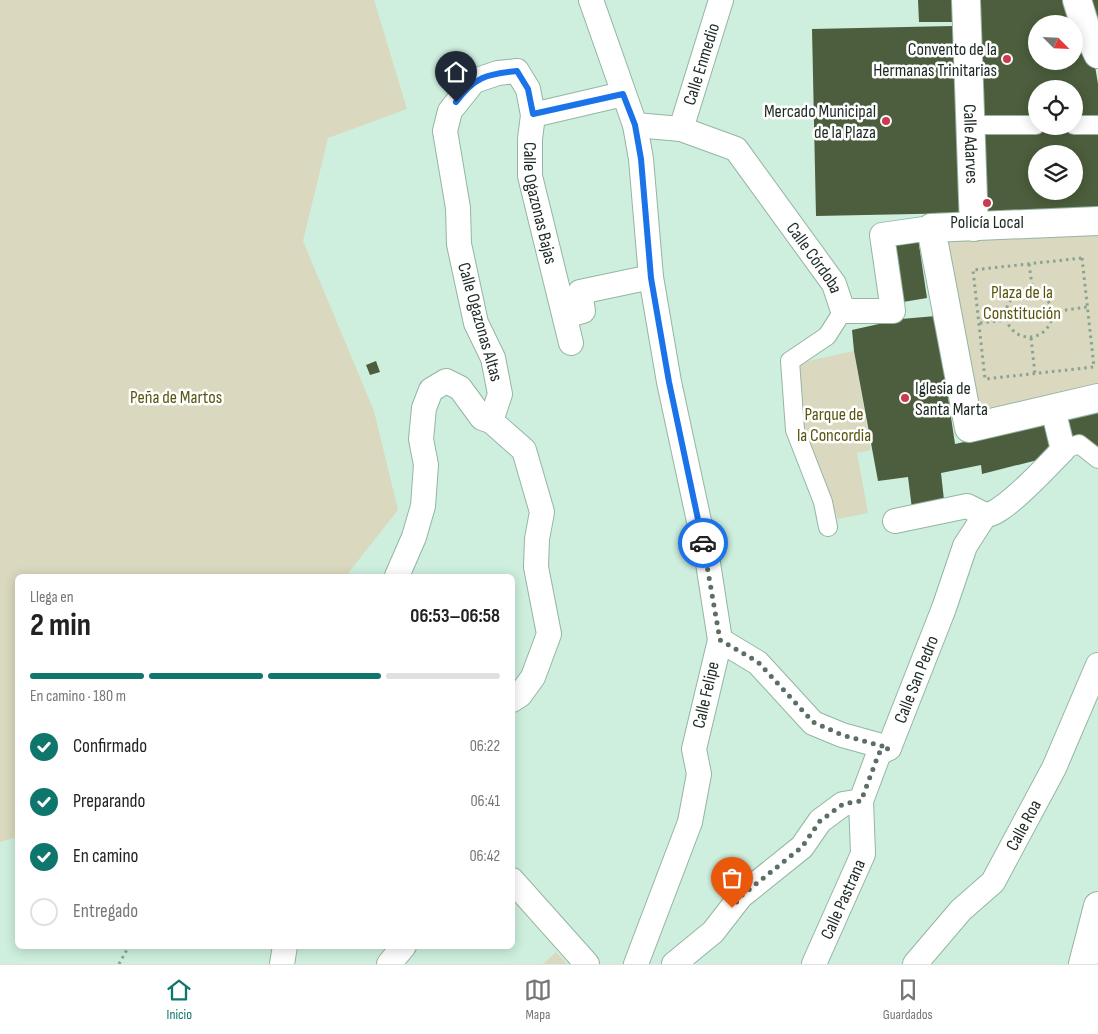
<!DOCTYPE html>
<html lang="es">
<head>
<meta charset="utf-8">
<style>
  body { margin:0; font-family:"Sofia Sans Condensed",sans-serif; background:#f2f2f2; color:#222; height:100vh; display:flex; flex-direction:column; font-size:19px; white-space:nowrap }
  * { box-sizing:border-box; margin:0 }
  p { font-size:16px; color:#767676 }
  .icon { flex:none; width:28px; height:28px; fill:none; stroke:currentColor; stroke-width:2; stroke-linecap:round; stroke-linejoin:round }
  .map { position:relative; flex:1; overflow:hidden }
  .side { position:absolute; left:15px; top:574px; width:500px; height:375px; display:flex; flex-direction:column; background:#fff; border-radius:8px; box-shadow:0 2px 12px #0003 }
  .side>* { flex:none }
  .needle { width:32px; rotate:114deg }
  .controls { position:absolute; left:1028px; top:15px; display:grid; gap:10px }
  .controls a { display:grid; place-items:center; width:55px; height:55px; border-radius:50%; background:#fff; box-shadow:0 2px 12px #0003; font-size:25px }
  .pin { position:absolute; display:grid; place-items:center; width:42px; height:42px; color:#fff; margin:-51px -21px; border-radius:50% 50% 50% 0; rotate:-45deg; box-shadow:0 0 5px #0007 }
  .pin .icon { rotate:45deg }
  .courier { position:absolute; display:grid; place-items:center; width:50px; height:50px; margin:-25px; border:4px solid #1a73e8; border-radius:50%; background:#fff; color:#222; box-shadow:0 1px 6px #0007 }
  .head em { font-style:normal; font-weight:700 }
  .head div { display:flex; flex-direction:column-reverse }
  .head { display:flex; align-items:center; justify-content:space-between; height:85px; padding:0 15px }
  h1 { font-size:32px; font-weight:700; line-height:38px }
  .bar { display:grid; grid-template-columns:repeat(4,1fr); gap:8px 5px; align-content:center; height:60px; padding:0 15px }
  .bar i { height:6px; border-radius:4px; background:#e0e0e0 }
  .bar .on { background:#0f766e }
  .bar p { grid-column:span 4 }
  ol { padding:0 15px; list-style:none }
  li { display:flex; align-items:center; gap:15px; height:55px }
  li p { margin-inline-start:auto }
  li .icon { padding:5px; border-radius:50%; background:#0f766e; color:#fff; stroke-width:4 }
  li:last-child { color:#767676 }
  li i { width:28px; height:28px; border:2px solid #e0e0e0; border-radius:50% }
  .tab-bar { display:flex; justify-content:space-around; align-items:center; height:70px; border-top:1px solid #e0e0e0; background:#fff; font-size:14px; color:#767676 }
  .tab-bar a { display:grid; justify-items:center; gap:2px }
  .tab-bar .on { color:#0f766e }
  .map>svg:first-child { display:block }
  .green { fill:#dad8be }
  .building { fill:#4c5e3d; fill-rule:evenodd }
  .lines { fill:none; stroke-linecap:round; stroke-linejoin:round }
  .pedestrian-casing { stroke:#95b5a3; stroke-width:20 }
  .minor-casing { stroke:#95b5a3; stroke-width:26 }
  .tertiary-casing { stroke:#95b5a3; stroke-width:30 }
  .path { stroke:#8aa395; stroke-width:3; stroke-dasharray:2.5 4; stroke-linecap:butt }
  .pedestrian { stroke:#fff; stroke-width:18 }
  .minor { stroke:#fff; stroke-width:24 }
  .tertiary { stroke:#fff; stroke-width:28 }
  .done { stroke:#5b6f64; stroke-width:5; stroke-dasharray:0 9 }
  .route { stroke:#1a73e8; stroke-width:6 }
  .poi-dot { fill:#cb3a4f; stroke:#fff; stroke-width:2 }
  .labels { text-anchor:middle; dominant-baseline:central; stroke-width:5; stroke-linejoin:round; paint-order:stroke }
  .poi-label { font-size:18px; fill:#1d2a23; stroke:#fff; text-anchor:end }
  .street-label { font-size:18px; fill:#1d2a23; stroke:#fff }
  .park-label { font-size:18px; fill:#5c550f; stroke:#fff }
</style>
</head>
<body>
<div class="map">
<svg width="1098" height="964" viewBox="0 0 1098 964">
  <rect width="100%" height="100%" fill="#ceefdd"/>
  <g class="green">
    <polygon points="0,0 374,0 407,109 328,138 303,241 374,411 398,510 346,576 18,576 17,837 0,842"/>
    <polygon points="1098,221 1098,398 969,428 944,228"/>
    <polygon points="854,351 871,450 857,453 868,513 838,519 806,444 801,419 799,363"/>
    <polygon points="556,952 567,964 543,964"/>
  </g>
  <g class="building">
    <polygon points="918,0 959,0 961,22 919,22"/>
    <path d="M 977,0 L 1070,0 L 1079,30 L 1083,57 L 1095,66 L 1098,84 L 1098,117 L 1074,118 L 1074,89 L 1036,89 L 1036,119 L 983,120 ZM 1036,24 L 1074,24 L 1074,61 L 1036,61 Z"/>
    <polygon points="1084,0 1098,0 1098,38"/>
    <polygon points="953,26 964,213 816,216 812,29"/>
    <path d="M 981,131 L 1098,132 L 1098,211 L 980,216 ZM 1036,154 L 1074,154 L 1074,191 L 1036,191 Z"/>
    <polygon points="918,238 927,298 903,302 894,242"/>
    <polygon points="936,316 955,444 1049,423 1053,456 982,474 981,465 941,473 945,509 913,517 908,477 878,481 854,351 852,330 901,319"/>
    <polygon points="376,361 380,372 370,375 366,365"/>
    <polygon points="1098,406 1098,458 1072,440 1061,413"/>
  </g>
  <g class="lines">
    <g class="pedestrian-casing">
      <g id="pedestrian">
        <polyline points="971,125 1036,125"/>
        <polyline points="1074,125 1098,125"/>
        <polyline points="1063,450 1079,444 1098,459"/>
        <polyline points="828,527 823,502 795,430 790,361 827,336 843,311"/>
      </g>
    </g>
    <g class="minor-casing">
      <g id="minor">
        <polyline points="591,0 635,125 641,159 651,277 669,382 708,563 720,640 694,749 699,774 690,822 636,964"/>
        <polyline points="533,115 623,94"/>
        <path id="s1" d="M 635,125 L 681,129 L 736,149 L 834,284 L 843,311 L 893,311 L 882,235 L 931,228"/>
        <path id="s2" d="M 681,129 L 721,0"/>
        <polyline points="565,316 583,311 580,292 651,277"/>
        <polyline points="895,521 967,506 985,515"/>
        <polyline points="397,576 414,537 423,506 426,465 421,439 424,408 431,390 446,381 460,388 482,418 491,421"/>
        <polyline points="720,640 758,663 813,723 842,735 889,748"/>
        <path id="s3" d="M 512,700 L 520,695 L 533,677 L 549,634 L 536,567 L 537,539 L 542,512 L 524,450 L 491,421 L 500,394 L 493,358 L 476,323 L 459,244 L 458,208 L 445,131 L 450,111 L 474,81 L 498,73 L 517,71 L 528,89 L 533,115 L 530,139 L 530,176 L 571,343"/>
        <polyline points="512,880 587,964"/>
        <polyline points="282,964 285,946"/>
        <polyline points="389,964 404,946"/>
        <path id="s4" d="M 674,964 L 713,932 L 741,896 L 802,847 L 820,821 L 843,804 L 861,801 L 879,753 L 889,748 L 944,608 L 965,546 L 985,515 C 1001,517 1050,463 1063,450 L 1053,409"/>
        <path id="s5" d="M 814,964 L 863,854 L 861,801"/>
        <path id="s6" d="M 915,964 L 961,910 L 993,882 L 1054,768 L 1098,665"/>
      </g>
    </g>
    <g class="tertiary-casing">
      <g id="tertiary">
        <path id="s7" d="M 966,0 L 974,227"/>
        <polyline points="1077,0 1085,26 1098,54"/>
        <polyline points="1098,221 931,228 969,428 1098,398"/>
        <polyline points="1083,964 1098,906"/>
      </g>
    </g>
    <g class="path">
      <polygon points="1082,258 1094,367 985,379 973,270"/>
      <polyline points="1029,264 1033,292"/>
      <circle cx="1029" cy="314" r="23"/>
      <polyline points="1052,312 1087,307"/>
      <polyline points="980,323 1007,320"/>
      <polyline points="1031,338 1035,374"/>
      <polyline points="119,964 129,946"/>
    </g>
    <use href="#pedestrian" class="pedestrian"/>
    <use href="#minor" class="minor"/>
    <use href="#tertiary" class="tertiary"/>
  </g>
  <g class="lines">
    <polyline class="done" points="703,543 720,640 758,662 813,722 842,735 889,748 879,753 861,801 843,804 820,821 802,847 741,896 732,908"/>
    <path class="route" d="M 456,102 C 474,77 487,74 517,71 L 528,89 L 533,114 L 623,94 L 635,125 L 641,159 L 651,278 L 669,382 L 703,543"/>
  </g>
  <g class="poi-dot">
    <circle cx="1007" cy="59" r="5"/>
    <circle cx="886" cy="121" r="5"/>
    <circle cx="987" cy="203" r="5"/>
    <circle cx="905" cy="398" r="5"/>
  </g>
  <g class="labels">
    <g class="poi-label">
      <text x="997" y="49">Convento de la<tspan x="997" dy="21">Hermanas Trinitarias</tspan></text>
      <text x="876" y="111">Mercado Municipal<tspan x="876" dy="21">de la Plaza</tspan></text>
      <text x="987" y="222" text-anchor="middle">Policía Local</text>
      <text x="915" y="388" text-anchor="start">Iglesia de<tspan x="915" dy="21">Santa Marta</tspan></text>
    </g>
    <g class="street-label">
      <text stroke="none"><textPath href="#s2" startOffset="68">Calle Enmedio</textPath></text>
      <text stroke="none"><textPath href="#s7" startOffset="144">Calle Adarves</textPath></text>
      <text stroke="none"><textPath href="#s3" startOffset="849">Calle Ogazonas Bajas</textPath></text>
      <text stroke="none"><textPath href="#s1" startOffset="239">Calle Córdoba</textPath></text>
      <text transform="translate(480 322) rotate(74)">Calle Ogazonas Altas</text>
      <text stroke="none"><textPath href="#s4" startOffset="389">Calle San Pedro</textPath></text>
      <text transform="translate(706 695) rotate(-77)">Calle Felipe</text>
      <text stroke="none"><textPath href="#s6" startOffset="178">Calle Roa</textPath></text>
      <text stroke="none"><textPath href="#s5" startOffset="71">Calle Pastrana</textPath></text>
    </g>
    <g class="park-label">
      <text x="1022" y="292">Plaza de la<tspan x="1022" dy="21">Constitución</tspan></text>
      <text x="176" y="397">Peña de Martos</text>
      <text x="834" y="414">Parque de<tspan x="834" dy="21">la Concordia</tspan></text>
    </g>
  </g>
</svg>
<div class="controls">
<a><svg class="needle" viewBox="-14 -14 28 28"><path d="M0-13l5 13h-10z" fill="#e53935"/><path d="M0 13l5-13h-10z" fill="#767676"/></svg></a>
<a><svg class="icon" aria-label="locate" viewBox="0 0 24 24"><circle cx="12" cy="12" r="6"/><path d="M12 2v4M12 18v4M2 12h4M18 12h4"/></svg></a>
<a><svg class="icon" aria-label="layers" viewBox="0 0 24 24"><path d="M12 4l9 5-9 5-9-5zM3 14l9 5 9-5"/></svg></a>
</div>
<div class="pin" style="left:732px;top:908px;background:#ea580c"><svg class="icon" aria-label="bag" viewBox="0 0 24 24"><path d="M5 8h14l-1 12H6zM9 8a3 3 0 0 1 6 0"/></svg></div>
<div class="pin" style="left:456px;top:102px;background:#1f2937"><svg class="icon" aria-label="home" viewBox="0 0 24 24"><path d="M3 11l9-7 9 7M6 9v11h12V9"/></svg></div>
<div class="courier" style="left:703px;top:543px"><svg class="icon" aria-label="car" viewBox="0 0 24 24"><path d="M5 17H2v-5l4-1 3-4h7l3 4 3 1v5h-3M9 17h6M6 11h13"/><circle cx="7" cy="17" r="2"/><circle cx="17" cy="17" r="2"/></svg></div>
<section class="side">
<div class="head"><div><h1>2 min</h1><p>Llega en</p></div><em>06:53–06:58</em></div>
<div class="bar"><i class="on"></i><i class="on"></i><i class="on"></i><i></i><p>En camino · 180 m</p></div>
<ol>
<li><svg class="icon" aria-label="check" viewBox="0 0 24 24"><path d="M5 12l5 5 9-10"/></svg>Confirmado<p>06:22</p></li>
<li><svg class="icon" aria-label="check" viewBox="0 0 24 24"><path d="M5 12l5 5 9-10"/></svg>Preparando<p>06:41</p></li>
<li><svg class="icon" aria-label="check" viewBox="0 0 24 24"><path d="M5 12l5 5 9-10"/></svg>En camino<p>06:42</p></li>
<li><i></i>Entregado</li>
</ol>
</section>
</div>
<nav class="tab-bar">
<a class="on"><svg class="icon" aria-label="home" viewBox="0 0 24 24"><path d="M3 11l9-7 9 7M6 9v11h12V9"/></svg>Inicio</a>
<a><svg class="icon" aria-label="map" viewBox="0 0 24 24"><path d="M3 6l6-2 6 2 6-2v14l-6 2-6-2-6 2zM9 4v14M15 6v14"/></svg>Mapa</a>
<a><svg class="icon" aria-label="saved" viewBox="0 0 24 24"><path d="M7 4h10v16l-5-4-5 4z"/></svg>Guardados</a>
</nav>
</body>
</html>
